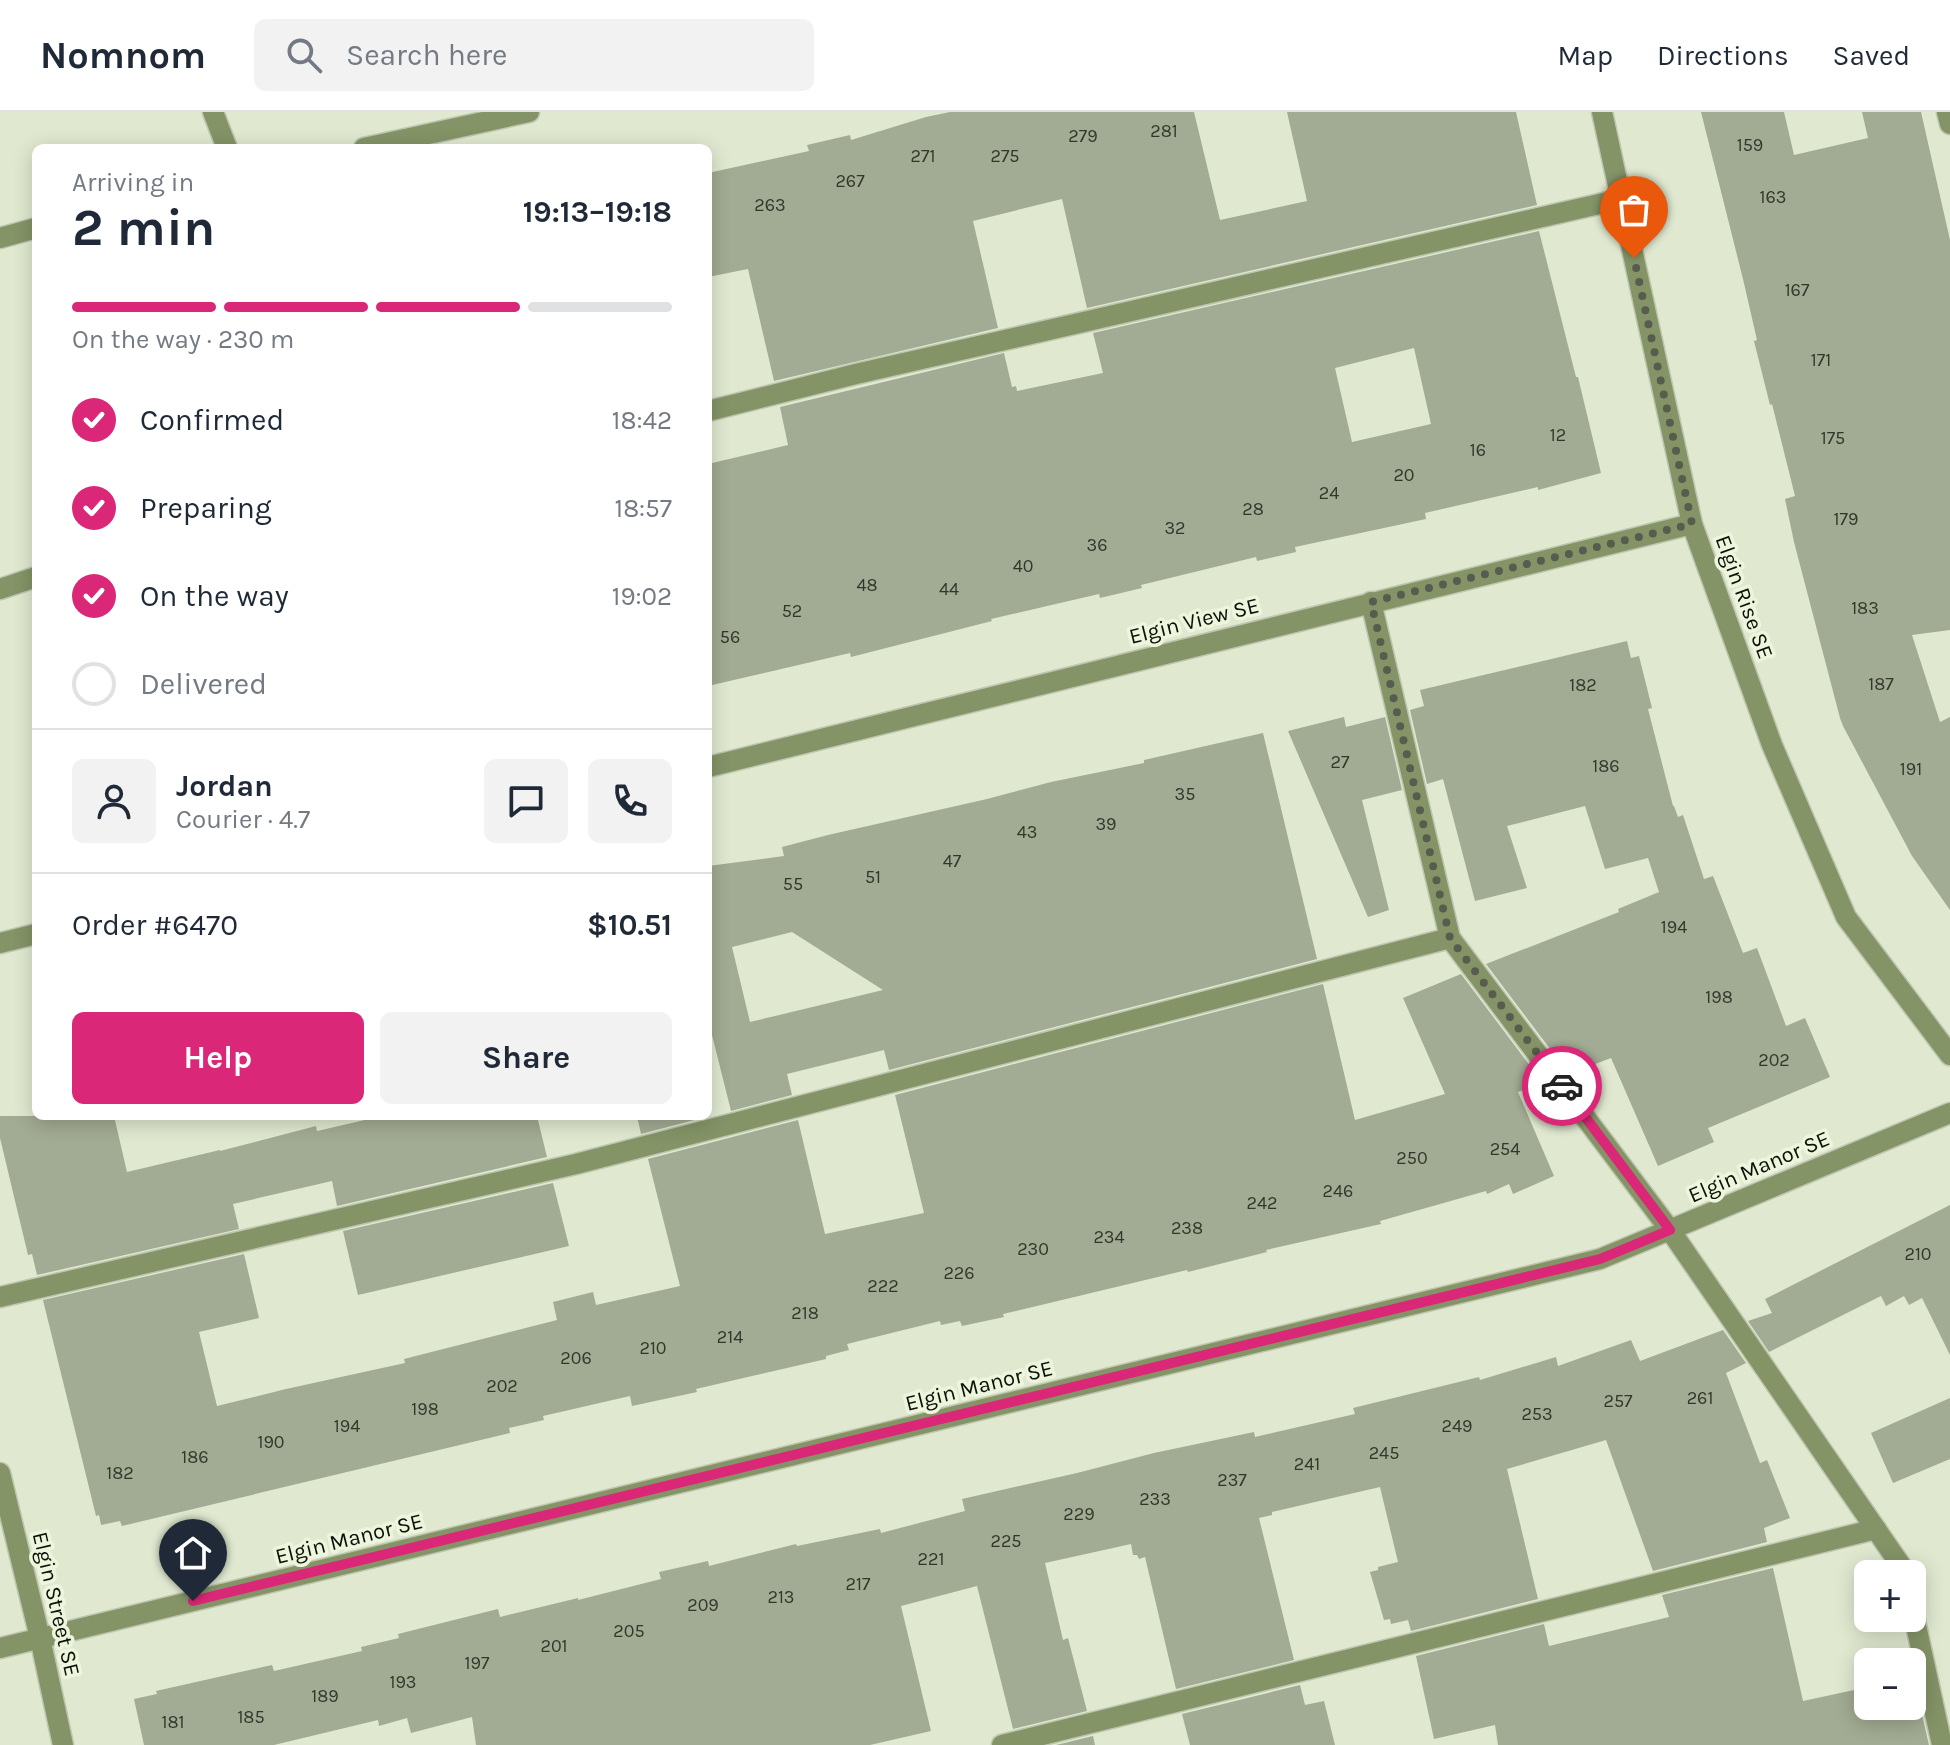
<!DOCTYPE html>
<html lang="en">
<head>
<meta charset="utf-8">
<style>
  body { margin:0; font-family:Karla,sans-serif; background:#f2f2f3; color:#1f2937; height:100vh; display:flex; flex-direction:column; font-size:30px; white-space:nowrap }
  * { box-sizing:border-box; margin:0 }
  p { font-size:26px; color:#747a83 }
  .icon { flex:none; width:44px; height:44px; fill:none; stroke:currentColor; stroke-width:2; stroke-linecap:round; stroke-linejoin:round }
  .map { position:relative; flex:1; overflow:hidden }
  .sheet { position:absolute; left:32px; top:32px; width:680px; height:976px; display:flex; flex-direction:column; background:#fff; border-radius:12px; box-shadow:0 4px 20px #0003 }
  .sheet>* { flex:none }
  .controls { position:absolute; left:1854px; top:1448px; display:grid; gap:16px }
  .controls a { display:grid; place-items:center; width:72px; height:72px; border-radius:12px; background:#fff; box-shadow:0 4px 20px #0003; font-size:40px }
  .pin { position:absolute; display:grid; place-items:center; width:68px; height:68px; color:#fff; margin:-82px -34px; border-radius:50% 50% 50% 0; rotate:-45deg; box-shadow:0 0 8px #0007 }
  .pin .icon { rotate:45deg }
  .courier { position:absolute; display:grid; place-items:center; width:80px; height:80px; margin:-40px; border:6px solid #db2777; border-radius:50%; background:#fff; color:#222; box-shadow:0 2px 10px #0007 }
  .overview em { font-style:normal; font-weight:700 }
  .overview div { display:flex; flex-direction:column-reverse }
  .overview { display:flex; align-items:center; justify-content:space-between; height:136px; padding:0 40px }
  h1 { font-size:52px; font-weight:700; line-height:60px }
  .bar { display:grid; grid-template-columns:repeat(4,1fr); gap:12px 8px; align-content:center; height:96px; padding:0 40px }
  .bar i { height:10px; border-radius:6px; background:#e0e1e3 }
  .bar .active { background:#db2777 }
  .bar p { grid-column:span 4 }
  .line { display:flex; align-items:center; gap:20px; padding:0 40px; border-top:2px solid #e0e1e3 }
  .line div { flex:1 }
  .round { display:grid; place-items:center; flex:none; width:84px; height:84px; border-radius:12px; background:#f2f2f3 }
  ol { padding:0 40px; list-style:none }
  li { display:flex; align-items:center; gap:24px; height:88px }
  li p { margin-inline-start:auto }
  li .icon { padding:8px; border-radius:50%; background:#db2777; color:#fff; stroke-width:4 }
  li:last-child { color:#747a83 }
  li i { width:44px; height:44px; border:4px solid #e0e1e3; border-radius:50% }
  .primary-button { display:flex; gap:16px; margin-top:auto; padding:16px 40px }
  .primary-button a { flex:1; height:92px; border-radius:12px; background:#db2777; color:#fff; font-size:32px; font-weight:700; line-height:92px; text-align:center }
  .primary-button a+a { background:#f2f2f3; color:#1f2937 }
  header { display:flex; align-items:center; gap:48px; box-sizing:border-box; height:112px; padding:0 40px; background:#fff; border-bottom:2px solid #e0e1e3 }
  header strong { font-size:38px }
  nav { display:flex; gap:44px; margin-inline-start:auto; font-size:28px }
  .search { width:560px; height:72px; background:#f2f2f3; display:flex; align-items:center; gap:20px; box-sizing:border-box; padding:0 28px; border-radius:12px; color:#747a83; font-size:30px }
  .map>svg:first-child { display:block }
  .building { fill:#a2ab93; fill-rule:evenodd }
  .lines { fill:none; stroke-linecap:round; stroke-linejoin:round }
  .minor-casing { stroke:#bec6b0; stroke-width:23 }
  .minor { stroke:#859467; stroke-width:20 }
  .done { stroke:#575c4e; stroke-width:8; stroke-dasharray:0 14.4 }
  .route { stroke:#db2777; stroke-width:10 }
  .labels { text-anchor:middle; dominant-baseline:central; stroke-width:7; stroke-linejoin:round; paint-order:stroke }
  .number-label { font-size:18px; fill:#32372b }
  .street-label { font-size:22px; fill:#0d1008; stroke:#edf6dd }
</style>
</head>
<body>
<header>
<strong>Nomnom</strong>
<div class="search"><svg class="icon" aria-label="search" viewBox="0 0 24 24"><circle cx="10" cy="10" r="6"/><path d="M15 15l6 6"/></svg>Search here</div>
<nav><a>Map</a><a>Directions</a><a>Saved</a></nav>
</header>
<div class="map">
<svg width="1950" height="1633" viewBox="0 0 1950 1633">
  <rect width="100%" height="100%" fill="#e0e9d0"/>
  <g class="building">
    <polygon points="950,0 1194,0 1220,108 1307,89 1287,0 1516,0 1537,93 1087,196 1062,87 973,109 998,216 774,269 748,157 708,165 708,61 809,39 807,33 850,23 851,28 926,5"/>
    <polygon points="1701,0 1784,0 1794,43 1868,26 1862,0 1921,0 1950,128 1950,518 1912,523 1940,610 1950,605 1950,798 1912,744 1843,614 1840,606 1794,430 1785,387 1795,384 1772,292 1770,293 1754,229 1757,228 1743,167"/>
    <path d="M 1539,119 L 1576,265 L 1578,265 L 1601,361 L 1538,378 L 1538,375 L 1425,401 L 1426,407 L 1295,435 L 1296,440 L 1257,449 L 1256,445 L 1141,473 L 1142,476 L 1100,486 L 1099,482 L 991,507 L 992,509 L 851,545 L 850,541 L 708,574 L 708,352 L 788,333 L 780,295 L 1004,241 L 1012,275 L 1016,274 L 1017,279 L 1103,261 L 1093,221 ZM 1414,236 L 1431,312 L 1352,330 L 1335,256 Z"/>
    <polygon points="1627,529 1631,546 1639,544 1652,596 1648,597 1673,694 1674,694 1678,705 1683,703 1704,767 1713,764 1743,841 1757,836 1786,914 1805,906 1830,965 1708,1016 1714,1030 1658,1054 1611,946 1569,962 1486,852 1619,800 1618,797 1659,780 1648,746 1605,757 1585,694 1507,714 1527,776 1475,789 1443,667 1427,672 1410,598 1424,594 1420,578"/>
    <polygon points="1344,605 1346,615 1385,605 1402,678 1362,688 1389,798 1368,805 1288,619"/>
    <path d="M 1263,621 L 1317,847 L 889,958 L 884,938 L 787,962 L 792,983 L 731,999 L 708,907 L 708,754 L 784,744 L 782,735 L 828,723 L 987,687 L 1051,670 L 1144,651 L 1144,648 ZM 792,820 L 883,878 L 750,910 L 732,835 Z"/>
    <polygon points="1461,862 1543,971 1518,980 1554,1064 1513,1082 1509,1072 1487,1082 1486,1079 1380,1109 1381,1112 1266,1138 1267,1140 1188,1160 1187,1158 1003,1202 1004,1205 962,1214 960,1209 941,1213 940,1209 847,1232 849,1238 826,1244 826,1247 696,1277 697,1280 632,1294 630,1284 543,1304 544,1308 509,1316 510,1321 122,1414 120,1409 101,1413 99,1403 96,1404 43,1188 244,1142 259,1206 199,1220 217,1294 286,1277 405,1251 404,1247 557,1208 553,1190 593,1180 596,1193 680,1174 648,1047 798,1008 825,1122 924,1101 895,983 1323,872 1355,1008 1445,982 1403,886"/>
    <polygon points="0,1004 114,1004 127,1060 220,1038 220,1039 316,1014 317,1019 382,1004 537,1004 547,1045 337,1094 332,1069 233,1092 239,1117 37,1163 32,1142 28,1143 0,1026"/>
    <polygon points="637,1004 710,1004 641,1022"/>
    <polygon points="553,1071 569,1134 358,1183 343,1119"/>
    <polygon points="1950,1093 1950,1243 1922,1186 1909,1193 1904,1184 1886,1194 1881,1184 1769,1240 1748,1209 1772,1201 1765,1187"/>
    <polygon points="1723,1218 1746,1251 1726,1261 1760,1351 1767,1348 1790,1406 1764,1416 1767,1430 1653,1459 1606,1328 1507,1357 1538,1487 1411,1519 1408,1508 1391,1512 1390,1507 1384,1508 1370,1460 1378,1458 1378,1455 1398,1450 1380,1375 1272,1400 1272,1403 1259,1406 1294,1548 1176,1577 1145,1445 1139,1447 1137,1443 1133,1443 1131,1432 1045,1451 1063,1528 1068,1526 1087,1599 1013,1617 977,1474 901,1494 931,1619 870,1633 476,1633 472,1605 411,1621 407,1606 379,1614 378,1608 274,1633 144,1633 134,1587 157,1582 156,1579 272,1553 274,1559 362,1539 361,1535 399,1526 398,1522 498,1497 500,1505 578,1486 578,1488 661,1467 659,1460 708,1449 709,1454 796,1432 797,1434 880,1417 881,1421 965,1399 962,1387 1077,1361 1154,1341 1254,1320 1255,1325 1355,1302 1353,1296 1479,1265 1480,1268 1556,1245 1558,1254 1631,1228 1640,1249"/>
    <polygon points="1950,1286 1950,1347 1893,1371 1871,1321"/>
    <polygon points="1773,1456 1803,1589 1868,1575 1868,1594 1920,1594 1929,1633 1498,1633 1495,1613 1434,1627 1416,1544 1544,1512 1549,1534 1669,1505 1662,1483"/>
    <polygon points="1300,1573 1305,1593 1324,1589 1335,1633 1190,1633 1182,1602"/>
    <polygon points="1093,1624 1095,1633 1056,1633"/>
  </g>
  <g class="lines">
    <g class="minor-casing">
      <g id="minor">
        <polyline points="213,0 227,36"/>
        <polyline points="1602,0 1692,412 1772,633 1846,805 1950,943"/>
        <polyline points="1947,0 1950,12"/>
        <polyline points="364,36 529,0"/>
        <polyline points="0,126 36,116"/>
        <polyline points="708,299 856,262 1621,87"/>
        <polyline points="0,477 36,465"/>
        <polyline points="1371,490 1450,826 1670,1118 1904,1458 1905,1462"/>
        <polyline points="708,655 1692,412"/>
        <polyline points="0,831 36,822"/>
        <polyline points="0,1185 576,1052 1450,826"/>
        <polyline points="0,1361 40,1526 63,1633"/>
        <polyline points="1912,1495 1942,1633"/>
        <polyline points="0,1536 1600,1147 1950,1001"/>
        <polyline points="1002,1633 1876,1417"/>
      </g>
    </g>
    <use href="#minor" class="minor"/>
  </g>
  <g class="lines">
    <polyline class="done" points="1562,974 1450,826 1371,490 1692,412 1634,146"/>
    <polyline class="route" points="193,1489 1600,1147 1670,1118 1562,974"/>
  </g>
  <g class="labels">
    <g class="number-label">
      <text x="1164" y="19">281</text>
      <text x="1083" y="24">279</text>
      <text x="1750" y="33">159</text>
      <text x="923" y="44">271</text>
      <text x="1005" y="44">275</text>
      <text x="850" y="69">267</text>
      <text x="1773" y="85">163</text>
      <text x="770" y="93">263</text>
      <text x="1797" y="178">167</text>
      <text x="1821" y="248">171</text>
      <text x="1558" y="323">12</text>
      <text x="1833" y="326">175</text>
      <text x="1478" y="338">16</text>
      <text x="1404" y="363">20</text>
      <text x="1329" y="381">24</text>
      <text x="1253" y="397">28</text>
      <text x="1846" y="407">179</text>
      <text x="1175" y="416">32</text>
      <text x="1097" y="433">36</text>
      <text x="1023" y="454">40</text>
      <text x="867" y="473">48</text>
      <text x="949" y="477">44</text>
      <text x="1865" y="496">183</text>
      <text x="792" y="499">52</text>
      <text x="730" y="525">56</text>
      <text x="1881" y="572">187</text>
      <text x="1583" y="573">182</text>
      <text x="1340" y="650">27</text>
      <text x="1606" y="654">186</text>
      <text x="1911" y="657">191</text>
      <text x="1185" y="682">35</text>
      <text x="1106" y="712">39</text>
      <text x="1027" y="720">43</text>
      <text x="952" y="749">47</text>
      <text x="873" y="765">51</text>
      <text x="793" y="772">55</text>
      <text x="1674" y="815">194</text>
      <text x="1719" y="885">198</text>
      <text x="1774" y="948">202</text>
      <text x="1505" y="1037">254</text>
      <text x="1412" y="1046">250</text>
      <text x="1338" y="1079">246</text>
      <text x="1262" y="1091">242</text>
      <text x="1187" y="1116">238</text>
      <text x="1109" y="1125">234</text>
      <text x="1033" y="1137">230</text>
      <text x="1918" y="1142">210</text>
      <text x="959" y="1161">226</text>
      <text x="883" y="1174">222</text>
      <text x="805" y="1201">218</text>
      <text x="730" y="1225">214</text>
      <text x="653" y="1236">210</text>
      <text x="576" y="1246">206</text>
      <text x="502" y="1274">202</text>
      <text x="1700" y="1286">261</text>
      <text x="1618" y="1289">257</text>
      <text x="425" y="1297">198</text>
      <text x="1537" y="1302">253</text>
      <text x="347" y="1314">194</text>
      <text x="1457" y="1314">249</text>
      <text x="271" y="1330">190</text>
      <text x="1384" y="1341">245</text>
      <text x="195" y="1345">186</text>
      <text x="1307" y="1352">241</text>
      <text x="120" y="1361">182</text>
      <text x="1232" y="1368">237</text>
      <text x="1155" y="1387">233</text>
      <text x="1079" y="1402">229</text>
      <text x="1006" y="1429">225</text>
      <text x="931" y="1447">221</text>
      <text x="858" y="1472">217</text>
      <text x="781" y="1485">213</text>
      <text x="703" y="1493">209</text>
      <text x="629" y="1519">205</text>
      <text x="554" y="1534">201</text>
      <text x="477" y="1551">197</text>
      <text x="403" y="1570">193</text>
      <text x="325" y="1584">189</text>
      <text x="251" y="1605">185</text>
      <text x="173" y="1610">181</text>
    </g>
    <g class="street-label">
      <text transform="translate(1744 485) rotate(70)">Elgin Rise SE</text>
      <text transform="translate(1194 509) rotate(-14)">Elgin View SE</text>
      <text transform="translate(1759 1055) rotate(-23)">Elgin Manor SE</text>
      <text transform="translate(979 1274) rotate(-14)">Elgin Manor SE</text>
      <text transform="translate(349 1427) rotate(-14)">Elgin Manor SE</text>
      <text transform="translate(56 1492) rotate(77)">Elgin Street SE</text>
    </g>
  </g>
</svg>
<div class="controls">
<a>+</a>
<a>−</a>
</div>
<div class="pin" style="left:1634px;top:146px;background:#ea580c"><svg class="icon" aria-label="bag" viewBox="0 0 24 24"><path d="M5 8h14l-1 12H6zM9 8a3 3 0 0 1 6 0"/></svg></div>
<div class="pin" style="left:193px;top:1489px;background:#1f2937"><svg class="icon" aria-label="home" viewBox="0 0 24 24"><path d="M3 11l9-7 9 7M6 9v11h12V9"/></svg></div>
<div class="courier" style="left:1562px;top:974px"><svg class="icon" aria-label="car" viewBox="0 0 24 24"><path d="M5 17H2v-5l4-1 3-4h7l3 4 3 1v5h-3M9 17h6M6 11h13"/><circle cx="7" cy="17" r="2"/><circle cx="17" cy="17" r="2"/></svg></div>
<section class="sheet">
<div class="overview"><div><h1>2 min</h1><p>Arriving in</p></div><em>19:13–19:18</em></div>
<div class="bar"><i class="active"></i><i class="active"></i><i class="active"></i><i></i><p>On the way · 230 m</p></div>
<ol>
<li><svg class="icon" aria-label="check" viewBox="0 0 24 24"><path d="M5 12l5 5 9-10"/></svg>Confirmed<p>18:42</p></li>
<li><svg class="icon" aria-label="check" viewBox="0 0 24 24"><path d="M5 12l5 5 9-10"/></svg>Preparing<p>18:57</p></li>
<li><svg class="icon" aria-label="check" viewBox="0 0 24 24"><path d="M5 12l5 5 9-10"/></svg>On the way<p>19:02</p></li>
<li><i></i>Delivered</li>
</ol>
<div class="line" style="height:144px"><a class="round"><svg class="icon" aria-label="person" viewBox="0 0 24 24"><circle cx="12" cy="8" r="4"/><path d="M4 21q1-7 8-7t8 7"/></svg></a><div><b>Jordan</b><p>Courier · 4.7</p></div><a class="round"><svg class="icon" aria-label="chat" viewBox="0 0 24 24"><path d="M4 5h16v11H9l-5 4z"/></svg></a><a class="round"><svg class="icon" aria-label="phone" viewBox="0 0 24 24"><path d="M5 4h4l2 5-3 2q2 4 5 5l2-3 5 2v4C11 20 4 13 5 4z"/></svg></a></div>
<div class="line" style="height:104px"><div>Order #6470</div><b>$10.51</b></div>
<div class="primary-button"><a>Help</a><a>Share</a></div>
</section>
</div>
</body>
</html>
